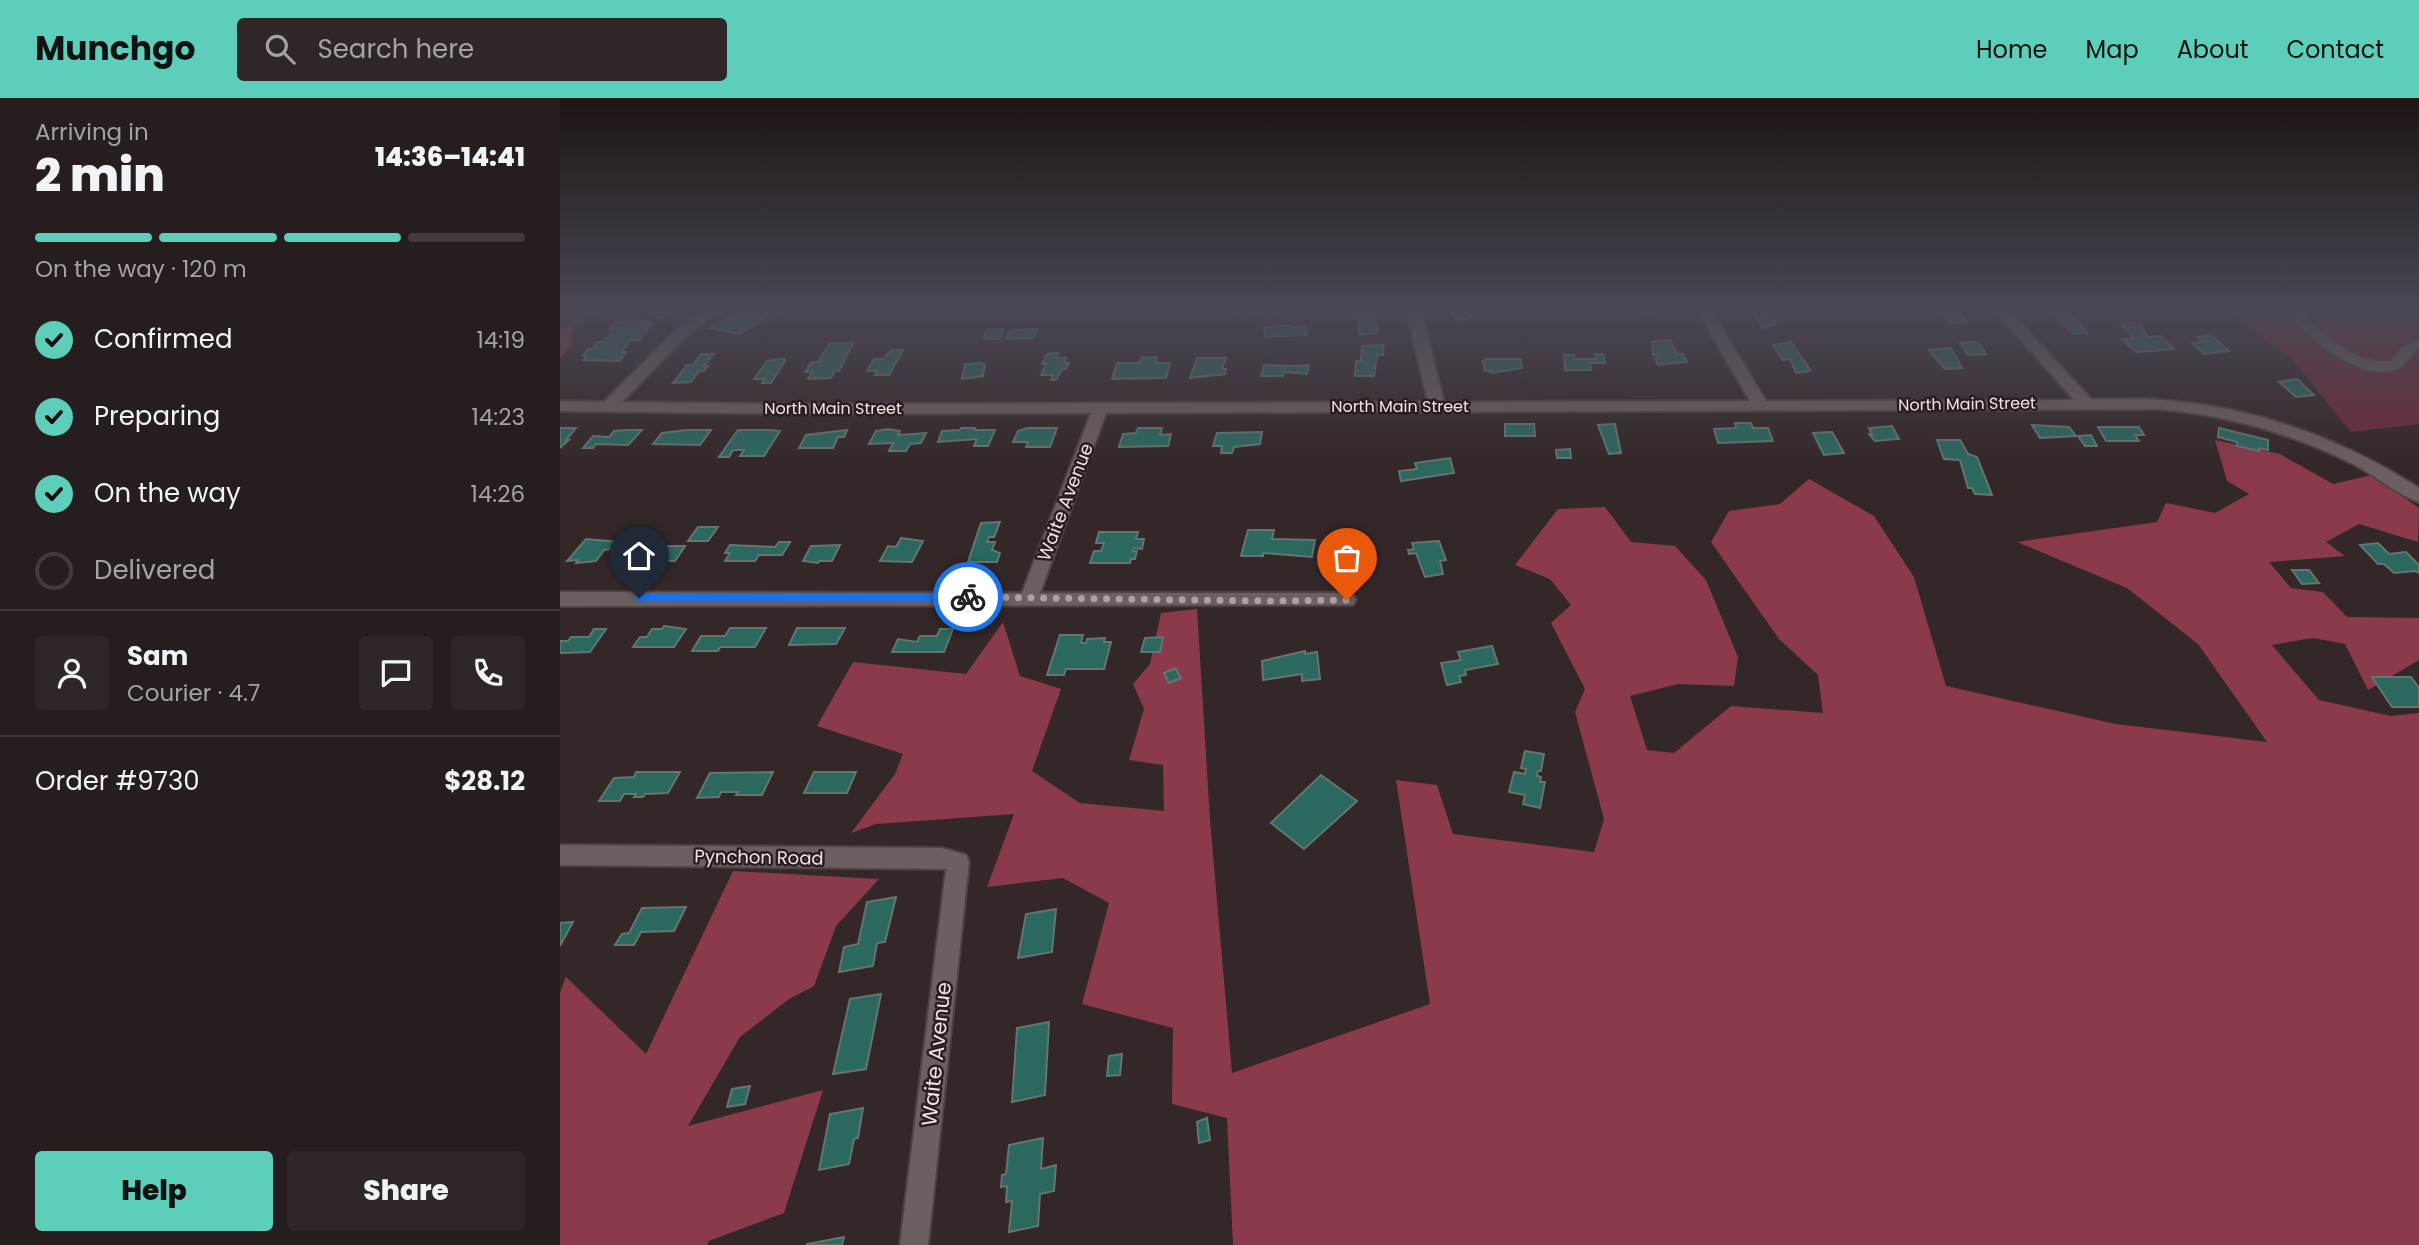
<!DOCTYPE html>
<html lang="en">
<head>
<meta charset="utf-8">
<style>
  body { margin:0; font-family:Poppins,sans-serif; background:#2e2627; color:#f1f3f6; height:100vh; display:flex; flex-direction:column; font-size:26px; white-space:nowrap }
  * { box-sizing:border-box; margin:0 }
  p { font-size:23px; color:#a4a2a4 }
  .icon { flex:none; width:38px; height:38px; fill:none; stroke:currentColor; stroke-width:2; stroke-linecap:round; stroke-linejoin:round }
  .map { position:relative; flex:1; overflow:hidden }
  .side { display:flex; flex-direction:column; background:#261d1e; width:560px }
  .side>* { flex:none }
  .pin { position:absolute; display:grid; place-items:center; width:60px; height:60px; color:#fff; margin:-72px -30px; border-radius:50% 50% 50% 0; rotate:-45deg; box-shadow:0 0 7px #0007 }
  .pin .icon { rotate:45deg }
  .courier { position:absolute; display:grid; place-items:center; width:70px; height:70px; margin:-35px; border:5px solid #1a73e8; border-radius:50%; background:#fff; color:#222; box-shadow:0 2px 9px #0007 }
  .overview em { font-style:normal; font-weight:800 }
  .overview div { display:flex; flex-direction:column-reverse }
  .overview { display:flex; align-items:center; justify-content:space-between; height:119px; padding:0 35px }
  h1 { font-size:46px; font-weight:800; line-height:52px }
  .bar { display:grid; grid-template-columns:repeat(4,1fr); gap:10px 7px; align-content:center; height:84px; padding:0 35px }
  .bar i { height:9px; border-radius:5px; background:#423b3c }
  .bar .current { background:#5dceb9 }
  .bar p { grid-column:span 4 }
  .line { display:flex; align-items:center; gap:18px; padding:0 35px; border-top:2px solid #423b3c }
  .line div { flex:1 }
  .round { display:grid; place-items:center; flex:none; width:74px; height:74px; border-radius:7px; background:#2e2627 }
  ol { padding:0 35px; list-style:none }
  li { display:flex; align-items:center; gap:21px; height:77px }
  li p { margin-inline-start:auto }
  li .icon { padding:7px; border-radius:50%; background:#5dceb9; color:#111; stroke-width:4 }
  li:last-child { color:#a4a2a4 }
  li i { width:38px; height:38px; border:4px solid #423b3c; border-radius:50% }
  .primary-button { display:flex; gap:14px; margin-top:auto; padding:14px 35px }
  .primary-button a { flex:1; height:80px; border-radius:7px; background:#5dceb9; color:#111; font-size:28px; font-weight:800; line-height:80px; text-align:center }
  .primary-button a+a { background:#2e2627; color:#f1f3f6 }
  header { display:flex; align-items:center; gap:42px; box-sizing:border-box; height:98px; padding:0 35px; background:#5dceb9; color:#111 }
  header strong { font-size:33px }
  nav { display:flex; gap:38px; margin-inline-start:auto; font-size:24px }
  .search { width:490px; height:63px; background:#2e2627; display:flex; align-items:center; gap:18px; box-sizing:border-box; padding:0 24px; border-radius:7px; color:#a4a2a4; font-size:26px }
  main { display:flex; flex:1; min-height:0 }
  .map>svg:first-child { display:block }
  .green { fill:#6d2938 }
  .forest { fill:#8a3a4b }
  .building { fill:#2b685d; stroke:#667571; stroke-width:2 }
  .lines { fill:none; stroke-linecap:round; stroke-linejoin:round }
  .minor-casing { stroke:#4d4244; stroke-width:4 }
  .minor { fill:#6d5e60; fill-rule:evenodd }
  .route { fill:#1a73e8 }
  .done { stroke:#aca2a3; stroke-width:7; stroke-dasharray:0 12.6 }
  .labels { text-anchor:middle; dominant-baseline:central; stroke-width:5; stroke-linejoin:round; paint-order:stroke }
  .far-street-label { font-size:16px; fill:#ede4e5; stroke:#291d1f }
  .street-label { font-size:18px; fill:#ede4e5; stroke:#291d1f }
  .near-street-label { font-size:21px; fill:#ede4e5; stroke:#291d1f }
</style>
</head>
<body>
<header>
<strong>Munchgo</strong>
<div class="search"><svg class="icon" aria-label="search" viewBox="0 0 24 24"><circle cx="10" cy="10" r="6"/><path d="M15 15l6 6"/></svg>Search here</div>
<nav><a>Home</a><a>Map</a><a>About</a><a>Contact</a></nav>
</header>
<main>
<section class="side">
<div class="overview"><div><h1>2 min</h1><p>Arriving in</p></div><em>14:36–14:41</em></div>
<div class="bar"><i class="current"></i><i class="current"></i><i class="current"></i><i></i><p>On the way · 120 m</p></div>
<ol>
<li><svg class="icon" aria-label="check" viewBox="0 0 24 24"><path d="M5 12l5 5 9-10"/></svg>Confirmed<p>14:19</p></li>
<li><svg class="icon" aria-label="check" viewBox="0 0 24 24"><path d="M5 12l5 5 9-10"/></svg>Preparing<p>14:23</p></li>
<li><svg class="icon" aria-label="check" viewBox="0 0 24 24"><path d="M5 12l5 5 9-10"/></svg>On the way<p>14:26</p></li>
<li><i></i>Delivered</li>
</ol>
<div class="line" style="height:126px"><a class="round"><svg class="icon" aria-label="person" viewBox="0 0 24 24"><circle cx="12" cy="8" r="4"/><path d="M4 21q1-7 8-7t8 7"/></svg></a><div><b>Sam</b><p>Courier · 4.7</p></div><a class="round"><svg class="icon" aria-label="chat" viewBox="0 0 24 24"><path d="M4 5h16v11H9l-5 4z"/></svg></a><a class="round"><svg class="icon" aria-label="phone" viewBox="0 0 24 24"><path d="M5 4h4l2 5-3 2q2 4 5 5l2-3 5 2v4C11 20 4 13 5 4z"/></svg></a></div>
<div class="line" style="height:91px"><div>Order #9730</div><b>$28.12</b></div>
<div class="primary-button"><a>Help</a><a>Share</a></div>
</section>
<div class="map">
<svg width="1859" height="1147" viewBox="0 0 1859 1147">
  <rect width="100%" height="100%" fill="#332728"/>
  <polygon class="green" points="1664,209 1859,209 1859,326 1791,334 1734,264"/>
  <g class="forest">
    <polygon points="22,209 42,209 11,233 12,247 0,260 0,229 9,227"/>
    <polygon points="1655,342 1720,356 1773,386 1812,377 1859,410 1858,444 1799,426 1766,444 1785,458 1709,464 1731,490 1763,494 1787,519 1859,520 1859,562 1808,592 1785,546 1753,540 1712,547 1759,602 1831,618 1859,615 1859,1147 673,1147 667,1020 612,1006 613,930 522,906 549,805 503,780 427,789 454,716 316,726 291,735 335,676 343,656 257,628 293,564 406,576 443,524 460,578 501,591 472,673 520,705 604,713 603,667 569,662 584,611 573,586 590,566 601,515 637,511 650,722 672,975 870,906 836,682 877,687 893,736 1034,754 1044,721 1015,614 1025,591 991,525 1011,507 990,481 955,467 998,411 1045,409 1071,444 1115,448 1146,482 1178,559 1174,588 1118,586 1070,598 1087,652 1114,655 1171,608 1263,615 1258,577 1219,541 1151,444 1169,413 1220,406 1249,381 1314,418 1354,479 1386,588 1556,626 1707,644 1638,546 1567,490 1457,444 1597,424 1606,405 1655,415 1689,396 1667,383"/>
    <polygon points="173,773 319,781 276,828 254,888 229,901 180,939 128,1028 263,992 224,1115 149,1143 147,1147 0,1147 0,895 6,879 86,956"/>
  </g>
  <g class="building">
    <polygon points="83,209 115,209 102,221 79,212"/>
    <polygon points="187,209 228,209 211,218 182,212"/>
    <polygon points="794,209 813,209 818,235 800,237 797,220 792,220 791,216 795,215"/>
    <polygon points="892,209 918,209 919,212 909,213 912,220 896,222 894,216 891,216"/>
    <polygon points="1078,209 1096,209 1103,217 1082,219"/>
    <polygon points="1189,209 1205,209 1217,226 1203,230"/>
    <polygon points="1374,209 1392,209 1389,209 1393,214 1398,213 1407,224 1391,226"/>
    <polygon points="1507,212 1520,226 1527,235 1514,236 1489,214"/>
    <polygon points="180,213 204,220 180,236 150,230"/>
    <polygon points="89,222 86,226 91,226 80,242 70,242 62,254 66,254 60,263 24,262 27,258 23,258 28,251 32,251 37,244 44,244 53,231 49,231 54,224"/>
    <polygon points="1579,225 1588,239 1601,238 1614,251 1577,254 1570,249 1562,241 1574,240 1560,226"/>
    <polygon points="731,227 731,230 746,228 747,237 705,239 704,230"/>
    <polygon points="444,231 440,241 424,241 427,232"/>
    <polygon points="477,231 474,240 446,241 450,232"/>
    <polygon points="1651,237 1669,253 1644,256 1632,245 1643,244 1637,239"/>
    <polygon points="1110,242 1117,256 1123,256 1127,264 1098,267 1095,260 1100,259 1098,256 1093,257 1092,244"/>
    <polygon points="1231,244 1251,273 1236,275 1230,261 1223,262 1213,247"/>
    <polygon points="1418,244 1426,256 1408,257 1400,245"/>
    <polygon points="270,245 293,245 279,273 275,273 271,280 248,281 252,274 245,274 251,265 258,264"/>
    <polygon points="824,247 823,257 817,257 814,278 795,278 796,263 801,263 802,248"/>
    <polygon points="1391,250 1402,270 1385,271 1369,252"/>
    <polygon points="331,252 343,252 329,277 315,277 317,273 307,273 314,261 323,261"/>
    <polygon points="499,255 497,260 506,260 504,265 509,265 506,271 502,271 496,282 491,282 493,277 481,277 486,266 482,266 487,256"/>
    <polygon points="141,256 154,256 143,268 148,268 144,273 139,273 131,284 113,285 127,267 133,267"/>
    <polygon points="1035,256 1043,256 1045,265 1030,265 1031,272 1005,272 1004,257 1014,257 1014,261 1036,261"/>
    <polygon points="597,259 595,265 610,265 606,280 552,281 557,265 580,265 581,260"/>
    <polygon points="637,260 666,260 662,271 666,271 665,276 630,280"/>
    <polygon points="220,261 225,261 225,263 211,285 202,285 205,281 194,281 207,263"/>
    <polygon points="926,261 961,261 962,270 931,275 931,273 925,273 923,263"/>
    <polygon points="420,265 425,266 423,278 402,281 405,266"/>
    <polygon points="704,267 734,268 749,267 747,276 724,274 723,278 701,278"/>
    <polygon points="1737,281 1754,297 1736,299 1719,284"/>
    <polygon points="1175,325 1191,325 1193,330 1208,330 1213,343 1158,345 1154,331 1176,330"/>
    <polygon points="945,326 974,326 975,338 945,338"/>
    <polygon points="1055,326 1061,355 1049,356 1038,327"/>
    <polygon points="1472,327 1509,329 1516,338 1480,340"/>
    <polygon points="1332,328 1339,341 1315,343 1309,336 1312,336 1309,330"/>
    <polygon points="1538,329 1579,329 1584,337 1575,337 1579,343 1546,343"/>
    <polygon points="0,330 16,330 6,342 9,342 0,350"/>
    <polygon points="401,330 415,330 414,332 435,332 428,348 414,348 417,341 378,344 382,333 400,332"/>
    <polygon points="468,330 497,330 490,349 466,349 468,344 453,344 458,333"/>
    <polygon points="578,330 602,330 600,337 611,336 608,348 559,349 563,336 576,335"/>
    <polygon points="1659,330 1708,342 1708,352 1699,350 1699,353 1677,348 1677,344 1658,339"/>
    <polygon points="328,331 340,333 338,337 366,335 361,345 350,346 346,353 329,353 333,345 309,346 316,333"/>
    <polygon points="66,332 82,332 68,347 36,346 33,350 23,350 33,338 49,339 54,333"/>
    <polygon points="127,332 151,332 140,347 93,346 102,335"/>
    <polygon points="178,332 210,332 220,333 204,358 180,358 184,352 173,352 169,359 159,359"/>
    <polygon points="287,332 284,339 278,339 273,350 239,350 246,337"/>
    <polygon points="702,334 700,346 674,349 672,355 661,355 662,348 653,348 657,335"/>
    <polygon points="1272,334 1284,355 1264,357 1253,335"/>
    <polygon points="1531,337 1537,348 1525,348 1518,338"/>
    <polygon points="1377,342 1400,342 1408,356 1417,359 1432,397 1415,396 1412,390 1408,390 1400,362 1384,361"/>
    <polygon points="1010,351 1011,360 997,360 996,352"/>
    <polygon points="890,360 894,375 841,383 839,373 857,371 855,365"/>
    <polygon points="440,424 434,439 429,439 427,444 435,444 432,452 440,455 437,464 408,464 421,425"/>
    <polygon points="138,429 158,429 148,443 128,443"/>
    <polygon points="688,432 714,432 712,441 755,442 752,459 703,455 703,458 681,458"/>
    <polygon points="539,434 578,434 576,441 584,441 582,451 574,450 573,453 577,453 575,461 571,461 570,465 530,465 534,453 541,453 544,445 536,445"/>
    <polygon points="64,437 78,437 70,449 44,452 36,463 16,465 18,462 7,463 26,441 60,444"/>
    <polygon points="341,440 363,443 352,464 320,463 328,448 336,449"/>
    <polygon points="879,443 886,462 880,463 883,476 865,479 856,455 849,456 848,452 854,451 852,445"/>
    <polygon points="219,444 230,444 222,457 199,457 195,463 165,463 170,455 165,455 170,447 215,449"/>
    <polygon points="1818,445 1829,456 1846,454 1859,467 1859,475 1855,473 1834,475 1824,466 1818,466 1800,447"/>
    <polygon points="280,447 272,463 259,463 258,465 243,463 251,448"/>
    <polygon points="96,448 125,448 115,463 85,463"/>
    <polygon points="1732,472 1749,472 1759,485 1742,486"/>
    <polygon points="104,528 126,531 114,549 73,549 80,539 87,539 92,531 102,531"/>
    <polygon points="170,530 206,530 195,549 160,549 158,553 132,553 141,538 165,538"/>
    <polygon points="237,530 285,530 276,546 229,547"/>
    <polygon points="34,531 46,531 30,554 0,555 0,543 8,543 11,539 29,539"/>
    <polygon points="380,531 393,531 384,554 332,554 338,541 357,544 360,538 377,538"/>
    <polygon points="500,537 523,537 521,545 526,545 527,541 545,540 544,544 551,544 544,571 506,571 504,577 487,577"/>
    <polygon points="603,539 600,554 581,554 585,540"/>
    <polygon points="932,548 938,566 905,572 906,577 899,578 901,584 887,587 881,565 901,562 898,554"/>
    <polygon points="745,553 745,556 757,554 760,581 742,583 742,576 703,582 702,563"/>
    <polygon points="615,570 621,580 609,585 604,575"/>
    <polygon points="1812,579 1851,579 1859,590 1859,609 1832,609"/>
    <polygon points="965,653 984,656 981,673 978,673 977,678 981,679 980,684 985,684 980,710 963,706 965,697 949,694 954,674 965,676 966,671 961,670"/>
    <polygon points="76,674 120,674 108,695 85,696 83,699 74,699 76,696 64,696 60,703 39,703 54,680 74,679"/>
    <polygon points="213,674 202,697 176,697 178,694 161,694 159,699 137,700 150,675"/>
    <polygon points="254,674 296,674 287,695 244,695"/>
    <polygon points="761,677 797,703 744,751 711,725"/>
    <polygon points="336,799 325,844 317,845 313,868 279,874 284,849 298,846 307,804"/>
    <polygon points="126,809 114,833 81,834 74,847 55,847 62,836 69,835 82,810"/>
    <polygon points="496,811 492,854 458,860 466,816"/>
    <polygon points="13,824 0,848 0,825"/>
    <polygon points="321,896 306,971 273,976 290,901"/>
    <polygon points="489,924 485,997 452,1004 457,930"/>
    <polygon points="562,956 560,977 547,978 549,958"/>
    <polygon points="190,988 185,1006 167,1009 172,991"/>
    <polygon points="303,1010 298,1040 294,1041 289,1066 259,1072 270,1016"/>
    <polygon points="647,1020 650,1042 639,1045 637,1024"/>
    <polygon points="483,1040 481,1071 496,1067 494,1093 480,1096 478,1128 449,1134 452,1103 446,1104 447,1088 441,1089 442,1077 446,1076 449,1047"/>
    <polygon points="284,1139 282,1147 247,1147 247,1146"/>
  </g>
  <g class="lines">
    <g class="minor-casing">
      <g id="minor">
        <path d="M 148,209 L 163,209 L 123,241 L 62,304 L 238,306 L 868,304 L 846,209 L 860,209 L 884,304 L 1190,303 L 1135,209 L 1149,209 L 1206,303 L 1514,302 L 1432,209 L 1446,209 L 1531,301 C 1554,301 1578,300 1601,302 C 1695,309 1781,340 1859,390 L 1859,404 C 1837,397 1811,374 1789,364 C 1728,334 1666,317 1598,311 L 546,315 L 480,495 L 787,495 L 793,497 L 796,502 L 793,507 L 0,508 L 0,494 L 462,495 L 531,315 L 238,316 L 0,313 L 0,303 L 44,304 L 113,235 Z"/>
        <path d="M 698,209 L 730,209 C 720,216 687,223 677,215 L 679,212 Z"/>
        <path d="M 1722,209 L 1737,209 C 1763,234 1791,267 1831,263 L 1843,249 L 1859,241 L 1859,251 C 1851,256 1847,266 1839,270 C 1802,289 1743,235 1722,209 Z"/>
        <polygon points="0,747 382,750 406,757 409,764 368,1147 340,1147 386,771 0,767"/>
      </g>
    </g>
    <use href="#minor" class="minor"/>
  </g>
  <linearGradient id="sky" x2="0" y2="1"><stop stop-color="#1c1516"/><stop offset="0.57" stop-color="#4a4753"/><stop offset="1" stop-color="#4a4753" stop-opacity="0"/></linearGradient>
  <rect width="1859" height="369" fill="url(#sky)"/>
  <polygon class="route" points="408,495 413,499 408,503 79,504 74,500 79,496"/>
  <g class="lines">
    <polyline class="done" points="408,499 713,503 787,502"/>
  </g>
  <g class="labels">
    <g class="far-street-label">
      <text transform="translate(1407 306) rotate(-1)">North Main Street</text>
      <text x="840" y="308">North Main Street</text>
      <text x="273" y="310">North Main Street</text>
    </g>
    <g class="street-label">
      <text transform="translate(505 404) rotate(-69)">Waite Avenue</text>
      <text transform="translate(199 759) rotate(1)">Pynchon Road</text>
    </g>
    <g class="near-street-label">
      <text transform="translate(376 956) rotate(-84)">Waite Avenue</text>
    </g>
  </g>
</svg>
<div class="pin" style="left:787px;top:502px;background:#ea580c"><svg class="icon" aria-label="bag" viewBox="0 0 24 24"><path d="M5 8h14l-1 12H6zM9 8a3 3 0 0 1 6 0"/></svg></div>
<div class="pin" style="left:79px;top:500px;background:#1f2937"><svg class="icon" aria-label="home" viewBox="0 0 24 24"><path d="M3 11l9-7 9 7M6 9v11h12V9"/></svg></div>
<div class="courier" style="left:408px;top:499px"><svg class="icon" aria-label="bike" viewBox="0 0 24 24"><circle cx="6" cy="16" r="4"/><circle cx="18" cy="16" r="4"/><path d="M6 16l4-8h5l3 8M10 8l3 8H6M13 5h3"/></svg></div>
</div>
</main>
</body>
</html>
